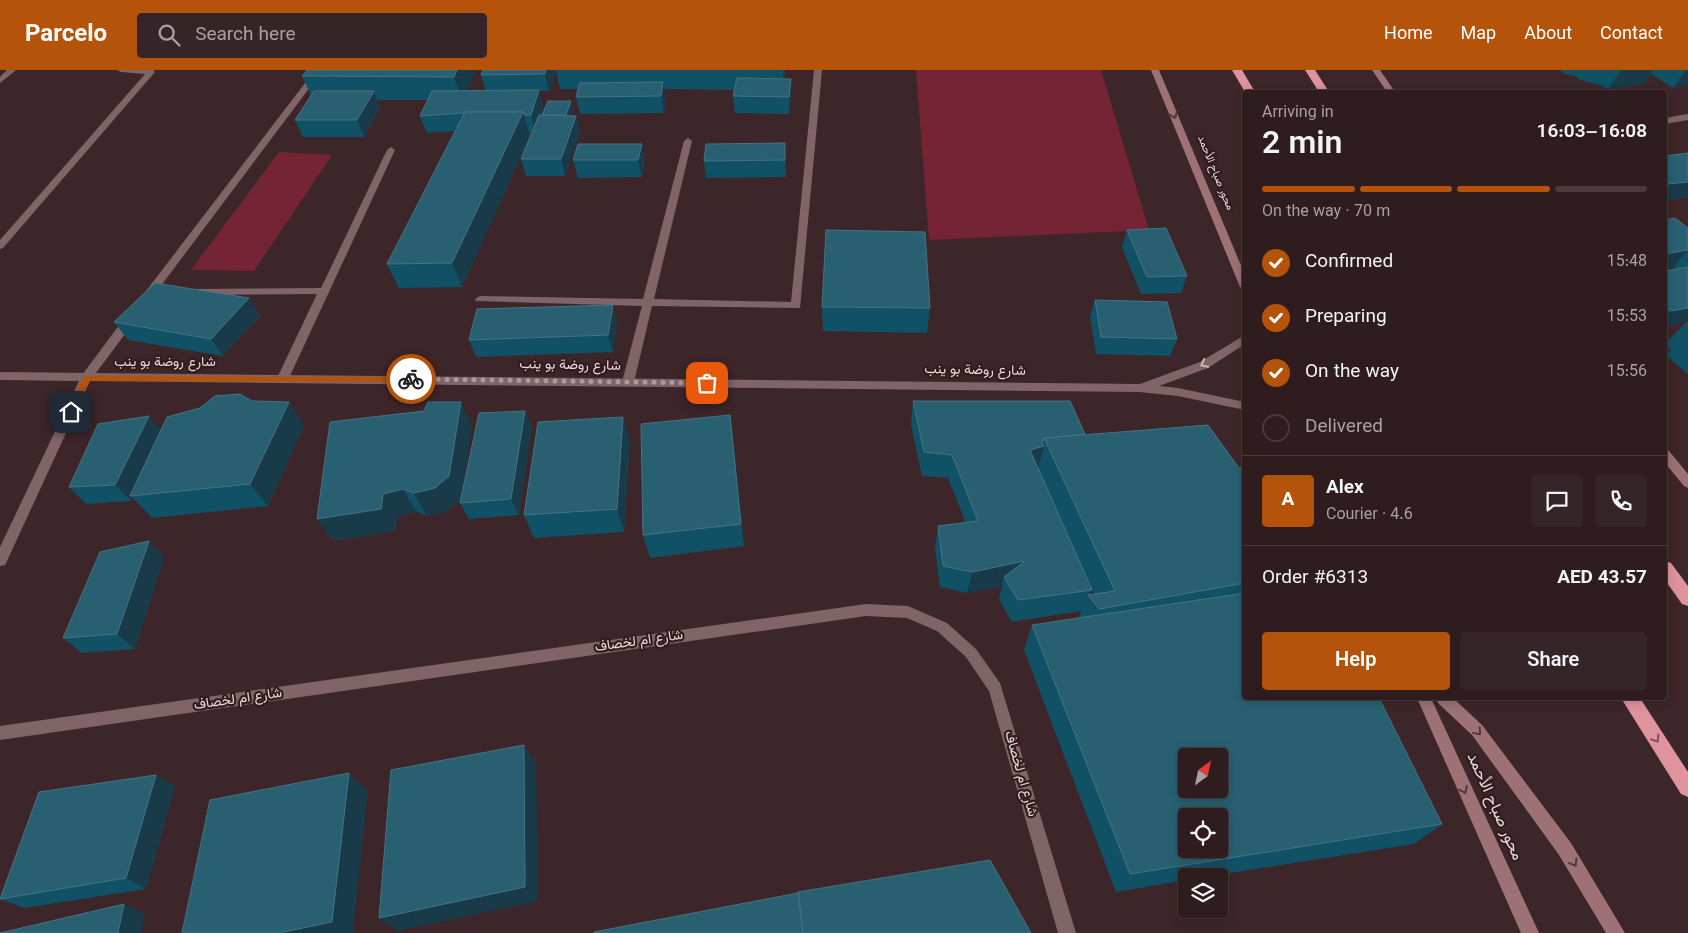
<!DOCTYPE html>
<html lang="en">
<head>
<meta charset="utf-8">
<style>
  body { margin:0; font-family:Georgia,Vazirmatn,serif; background:#362528; color:#f1f3f6; height:100vh; display:flex; flex-direction:column; font-size:19px; white-space:nowrap }
  * { box-sizing:border-box; margin:0 }
  p { font-size:16px; color:#a7a1a4 }
  .icon { flex:none; width:28px; height:28px; fill:none; stroke:currentColor; stroke-width:2; stroke-linecap:round; stroke-linejoin:round }
  .map { position:relative; flex:1; overflow:hidden }
  .drawer { position:absolute; left:1242px; top:20px; width:425px; height:610px; display:flex; flex-direction:column; background:#2e1c1f; border-radius:5px; box-shadow:0 2px 12px #0003,0 0 0 1px #493a3d }
  .drawer>* { flex:none }
  .needle { width:32px; rotate:33deg }
  .buttons { position:absolute; left:1178px; top:678px; display:grid; gap:10px }
  .buttons a { display:grid; place-items:center; width:50px; height:50px; border-radius:5px; background:#2e1c1f; box-shadow:0 2px 12px #0003,0 0 0 1px #493a3d; font-size:25px }
  .pin { position:absolute; display:grid; place-items:center; width:42px; height:42px; color:#fff; margin:-21px; border-radius:10px; box-shadow:0 2px 8px #0006 }
  .courier { position:absolute; display:grid; place-items:center; width:50px; height:50px; margin:-25px; border:4px solid #b45309; border-radius:50%; background:#fff; color:#222; box-shadow:0 1px 6px #0007 }
  .overview em { font-style:normal; font-weight:600 }
  .overview div { display:flex; flex-direction:column-reverse }
  .overview { display:flex; align-items:center; justify-content:space-between; height:85px; padding:0 20px }
  h1 { font-size:32px; font-weight:600; line-height:38px }
  .bar { display:grid; grid-template-columns:repeat(4,1fr); gap:8px 5px; align-content:center; height:60px; padding:0 20px }
  .bar i { height:6px; border-radius:4px; background:#493a3d }
  .bar .on { background:#b45309 }
  .bar p { grid-column:span 4 }
  .line { display:flex; align-items:center; gap:12px; padding:0 20px; border-top:1px solid #493a3d }
  .line div { flex:1 }
  .round { display:grid; place-items:center; flex:none; width:52px; height:52px; border-radius:5px; background:#362528 }
  ol { padding:0 20px; list-style:none }
  li { display:flex; align-items:center; gap:15px; height:55px }
  li p { margin-inline-start:auto }
  li .icon { padding:5px; border-radius:50%; background:#b45309; color:#fff; stroke-width:4 }
  li:last-child { color:#a7a1a4 }
  li i { width:28px; height:28px; border:2px solid #493a3d; border-radius:50% }
  .primary-button { display:flex; gap:10px; margin-top:auto; padding:10px 20px }
  .primary-button a { flex:1; height:58px; border-radius:5px; background:#b45309; color:#fff; font-size:20px; font-weight:600; line-height:58px; text-align:center }
  .primary-button a+a { background:#362528; color:#f1f3f6 }
  header { display:flex; align-items:center; gap:30px; box-sizing:border-box; height:70px; padding:0 25px; background:#b45309; color:#fff }
  header strong { font-size:24px }
  nav { display:flex; gap:28px; margin-inline-start:auto; font-size:18px }
  .search { width:350px; height:45px; background:#362528; display:flex; align-items:center; gap:12px; box-sizing:border-box; padding:0 18px; border-radius:5px; color:#a7a1a4; font-size:19px }
  .map>svg:first-child { display:block }
  .green { fill:#742434 }
  .lines { fill:none; stroke-linecap:round; stroke-linejoin:round }
  .lane { fill:#806467; fill-rule:evenodd }
  .street { fill:#806467; fill-rule:evenodd }
  .secondary { fill:#9c7277; fill-rule:evenodd }
  .highway { fill:#df939c; fill-rule:evenodd }
  .wall { fill:#115166; fill-rule:evenodd }
  .shaded-wall { fill:#193a48 }
  .building { fill:#286072; stroke:#477382; fill-rule:evenodd }
  .oneway { stroke:#523639 }
  .oneway2 { stroke:#cab6b8 }
  .oneway3 { stroke:#805257 }
  .route { fill:#b45309 }
  .done { stroke:#ad9a9c; stroke-width:5; stroke-dasharray:0 9 }
  .labels { text-anchor:middle; dominant-baseline:central; stroke-width:4.5; stroke-linejoin:round; paint-order:stroke }
  .far-street-label { font-size:11px; fill:#e9d9da; stroke:#331c1f }
  .street-label { font-size:14px; fill:#e9d9da; stroke:#331c1f }
  .near-street-label { font-size:16px; fill:#e9d9da; stroke:#331c1f }
</style>
</head>
<body>
<header>
<strong>Parcelo</strong>
<div class="search"><svg class="icon" aria-label="search" viewBox="0 0 24 24"><circle cx="10" cy="10" r="6"/><path d="M15 15l6 6"/></svg>Search here</div>
<nav><a>Home</a><a>Map</a><a>About</a><a>Contact</a></nav>
</header>
<div class="map">
<svg width="1688" height="863" viewBox="0 0 1688 863">
  <rect width="100%" height="100%" fill="#3d2629"/>
  <g class="green">
    <polygon points="916,0 1101,0 1149,160 929,170"/>
    <polygon points="279,82 332,85 254,201 191,200"/>
  </g>
  <g class="lines">
    <g class="lane">
      <polygon points="7,0 16,0 0,13 0,7"/>
      <polygon points="117,0 153,0 155,2 3,178 0,179 0,170 145,4 121,2"/>
      <polygon points="315,0 323,0 151,229 143,229 142,227 143,225"/>
      <polygon points="814,0 822,0 800,238 652,236 634,312 628,316 622,312 642,236 476,231 475,229 480,226 643,229 684,71 688,68 692,71 654,229 791,232"/>
      <polygon points="391,77 395,80 289,308 283,312 279,311 277,308 317,224 196,225 191,222 196,219 321,218 387,80"/>
      <polygon points="130,245 134,246 135,249 134,252 90,311 82,311 80,308 82,305 126,246"/>
    </g>
    <g class="street">
      <polygon points="1688,44 1688,50 1665,54 1665,48"/>
      <polygon points="1245,265 1245,274 1208,298 1159,316 1178,318 1245,332 1245,340 1178,326 1139,322 90,311 7,491 5,495 0,496 0,477 79,311 0,310 0,302 1140,314 1200,292"/>
      <polygon points="866,534 908,536 947,553 976,579 1000,613 1076,863 1058,863 989,621 966,587 937,561 907,548 866,546 0,670 0,656"/>
    </g>
    <g class="secondary">
      <polygon points="1151,0 1159,0 1245,205 1245,220 1240,217"/>
      <polygon points="1372,0 1380,0 1395,22 1387,22"/>
      <polygon points="1665,379 1669,381 1688,404 1688,418 1684,416 1665,393"/>
      <polygon points="1417,628 1431,628 1539,863 1521,863"/>
      <polygon points="1436,628 1453,628 1482,655 1571,773 1625,863 1606,863 1559,785 1520,731 1472,665 1438,633"/>
    </g>
    <g class="highway">
      <polygon points="1232,0 1242,0 1255,22 1245,22"/>
      <polygon points="1305,0 1315,0 1329,22 1319,22"/>
      <polygon points="1665,491 1671,493 1688,516 1688,536 1682,534 1665,510"/>
      <polygon points="1621,628 1640,628 1688,702 1688,727 1681,724"/>
    </g>
  </g>
  <g class="wall">
    <polygon points="477,0 466,21 486,21 481,5 483,0 786,0 785,9 792,26 789,44 735,43 733,26 734,20 664,19 666,28 664,43 580,44 576,27 578,19 560,19 556,1 549,21 539,21 543,37 541,45 573,40 571,45 576,46 580,62 565,106 526,106 521,89 532,62 529,62 530,66 462,217 399,218 387,194 455,61 427,63 420,46 428,30 377,30 380,38 364,67 303,67 295,50 311,25 302,6"/>
    <polygon points="1560,0 1688,0 1673,18 1651,4 1644,14 1608,19 1601,15 1580,10 1575,6 1564,4"/>
    <polygon points="642,74 645,91 642,107 578,108 573,90"/>
    <polygon points="1688,83 1688,127 1665,130 1665,86"/>
    <polygon points="786,90 786,107 706,108 704,91"/>
    <polygon points="1665,150 1688,158 1688,247 1682,253 1665,256 1665,201 1676,199 1673,197 1665,199"/>
    <polygon points="1127,160 1187,206 1181,223 1141,224 1122,177"/>
    <polygon points="249,228 260,246 223,286 128,270 114,252"/>
    <polygon points="1095,230 1177,269 1170,286 1096,284 1090,247"/>
    <polygon points="822,237 930,238 927,263 823,261"/>
    <polygon points="1687,251 1688,251 1688,304 1666,285 1671,280 1665,275 1665,274"/>
    <polygon points="617,253 613,282 476,287 469,270"/>
    <polygon points="252,331 304,356 268,436 152,448 133,428 131,431 86,434 69,417 161,360"/>
    <path d="M 913,331 L 1084,365 L 1239,398 L 1245,397 L 1245,628 L 1442,754 L 1414,774 L 1211,806 L 1186,806 L 1186,810 L 1116,822 L 1024,580 L 1032,555 L 1079,548 L 1081,541 L 1012,552 L 999,529 L 1002,516 L 967,523 L 940,517 L 935,478 L 938,456 L 966,453 L 948,408 L 922,406 L 911,355 ZM 1066,462 L 1094,524 L 1090,524 L 1092,520 Z"/>
    <polygon points="525,341 532,357 519,445 469,449 460,433"/>
    <polygon points="730,345 733,368 744,476 650,488 643,465"/>
    <polygon points="472,356 461,429 447,441 427,446 416,441 397,447 395,461 334,471 317,449"/>
    <polygon points="630,370 624,462 534,468 524,445"/>
    <polygon points="164,487 135,579 82,583 63,568"/>
    <polygon points="156,705 175,717 146,819 24,838 0,829"/>
  </g>
  <g class="shaded-wall">
    <polygon points="457,0 477,0 462,30 454,7"/>
    <polygon points="546,0 556,0 556,1 549,21 545,4"/>
    <polygon points="783,0 786,0 784,20"/>
    <polygon points="1621,0 1653,0 1644,14 1608,19"/>
    <polygon points="1686,0 1688,0 1688,16 1673,18"/>
    <polygon points="791,9 792,26 789,44 789,27"/>
    <polygon points="663,12 666,28 664,43 661,26"/>
    <polygon points="539,20 543,37 535,62 531,45"/>
    <polygon points="374,21 380,38 364,67 357,50"/>
    <polygon points="571,31 573,40 566,59 564,50"/>
    <polygon points="523,42 530,66 462,217 452,193"/>
    <polygon points="576,46 580,62 565,106 561,89"/>
    <polygon points="785,73 786,90 786,107 785,90"/>
    <polygon points="642,74 645,91 642,107 638,90"/>
    <polygon points="1688,112 1688,127 1665,130 1665,119 1668,114"/>
    <polygon points="1688,180 1673,197 1665,199 1665,184"/>
    <polygon points="249,228 260,246 223,286 211,269"/>
    <polygon points="1688,229 1688,247 1682,253 1665,256 1665,248 1671,241"/>
    <polygon points="613,235 617,253 613,282 608,265"/>
    <polygon points="289,332 304,356 268,436 250,414"/>
    <polygon points="461,332 472,356 461,429 447,441 427,446 414,423"/>
    <polygon points="525,341 532,357 519,445 511,429"/>
    <polygon points="730,345 733,368 744,476 741,454"/>
    <polygon points="149,346 163,363 130,426 133,428 131,431 115,415"/>
    <polygon points="623,347 630,370 624,462 617,439"/>
    <polygon points="1044,376 1038,399 1030,380"/>
    <polygon points="403,419 416,441 397,447 395,461 334,471 317,449 383,424"/>
    <polygon points="149,471 164,487 135,579 117,564"/>
    <polygon points="1025,491 1004,507 1002,516 967,523 972,502"/>
    <polygon points="524,675 536,693 538,831 398,861 379,848"/>
    <polygon points="349,703 368,721 353,863 279,863"/>
    <polygon points="156,705 175,717 146,819 126,808"/>
    <polygon points="124,834 145,843 141,863 118,863"/>
  </g>
  <g class="building">
    <polygon points="307,0 457,0 454,7 302,6"/>
    <polygon points="483,0 546,0 545,4 481,5"/>
    <polygon points="737,8 791,9 789,27 733,26"/>
    <polygon points="663,12 661,26 576,27 580,13"/>
    <polygon points="539,20 531,45 524,45 523,42 465,42 464,43 420,46 432,21"/>
    <polygon points="314,21 374,21 357,50 295,50"/>
    <polygon points="548,31 571,31 566,45 542,45"/>
    <polygon points="465,42 523,42 452,193 387,194"/>
    <polygon points="539,45 576,46 561,89 521,89"/>
    <polygon points="785,73 785,90 704,91 706,74"/>
    <polygon points="578,74 642,74 638,90 573,90"/>
    <polygon points="1688,83 1688,112 1668,114 1665,112 1665,86"/>
    <polygon points="1675,148 1688,158 1688,180 1665,184 1665,150"/>
    <polygon points="1166,158 1187,206 1147,207 1127,160"/>
    <polygon points="826,160 925,162 930,238 822,237"/>
    <polygon points="1688,197 1688,238 1671,241 1665,236 1665,201"/>
    <polygon points="155,213 249,228 211,269 114,252"/>
    <polygon points="1095,230 1167,232 1177,269 1101,267"/>
    <polygon points="613,235 608,265 469,270 477,239"/>
    <polygon points="240,324 252,331 289,332 250,414 130,426 167,347 200,338 215,326"/>
    <polygon points="913,331 1070,331 1085,364 1044,368 1042,373 1044,376 1030,380 1092,520 1018,530 1004,507 1025,491 972,502 943,496 938,456 978,451 952,385 924,382"/>
    <polygon points="428,332 461,332 449,406 435,418 414,423 403,419 383,424 381,439 317,449 330,352 424,341"/>
    <polygon points="525,341 511,429 460,433 479,343"/>
    <polygon points="730,345 741,454 643,465 641,354"/>
    <polygon points="149,346 115,415 69,417 98,354"/>
    <polygon points="623,347 617,439 524,445 538,352"/>
    <polygon points="1208,355 1239,398 1245,397 1245,513 1099,539 1088,525 1115,521 1044,368"/>
    <polygon points="149,471 117,564 63,568 100,482"/>
    <path d="M 1245,523 L 1245,628 L 1379,628 L 1442,754 L 1130,804 L 1032,555 ZM 1186,686 L 1219,686 L 1219,719 L 1186,719 ZM 1186,746 L 1219,746 L 1219,779 L 1186,779 Z"/>
    <polygon points="524,675 525,817 379,848 391,700"/>
    <polygon points="349,703 332,852 279,863 182,863 210,730"/>
    <polygon points="156,705 126,808 0,829 39,722"/>
    <polygon points="990,790 1031,863 803,863 798,822"/>
    <polygon points="798,823 803,863 594,863 594,862"/>
    <polygon points="124,834 118,863 0,863"/>
  </g>
  <defs><path id="oneway-chevron" d="M-2-3.5L2.5 0L-2 3.5" fill="none" stroke-width="1.6" stroke-linecap="round" stroke-linejoin="round" transform="scale(1.25)"/></defs>
  <g class="oneway">
    <use href="#oneway-chevron" transform="translate(1174 45) rotate(68)"/>
    <use href="#oneway-chevron" transform="translate(1478 662) rotate(50)"/>
    <use href="#oneway-chevron" transform="translate(1464 720) rotate(65)"/>
    <use href="#oneway-chevron" transform="translate(1574 793) rotate(59)"/>
  </g>
  <use class="oneway2" href="#oneway-chevron" transform="translate(1204 294) rotate(154)"/>
  <use class="oneway3" href="#oneway-chevron" transform="translate(1656 669) rotate(58)"/>
  <polygon class="route" points="86,306 411,307 415,309 411,312 89,311 73,344 68,344 67,342 83,308"/>
  <g class="lines">
    <polyline class="done" points="411,309 707,313"/>
  </g>
  <g class="labels">
    <g class="far-street-label">
      <text transform="translate(1215 103) rotate(68)">محور صباح الأحمد</text>
    </g>
    <g class="street-label">
      <text x="165" y="293">شارع روضة بو ينب</text>
      <text transform="translate(570 296) rotate(1)">شارع روضة بو ينب</text>
      <text transform="translate(975 301) rotate(1)">شارع روضة بو ينب</text>
      <text transform="translate(639 572) rotate(-8)">شارع ام لخصاف</text>
      <text transform="translate(238 630) rotate(-8)">شارع ام لخصاف</text>
      <text transform="translate(1020 704) rotate(74)">شارع ام لخصاف</text>
    </g>
    <g class="near-street-label">
      <text transform="translate(1494 737) rotate(66)">محور صباح الأحمد</text>
    </g>
  </g>
</svg>
<div class="buttons">
<a><svg class="needle" viewBox="-14 -14 28 28"><path d="M0-13l5 13h-10z" fill="#e53935"/><path d="M0 13l5-13h-10z" fill="#a7a1a4"/></svg></a>
<a><svg class="icon" aria-label="locate" viewBox="0 0 24 24"><circle cx="12" cy="12" r="6"/><path d="M12 2v4M12 18v4M2 12h4M18 12h4"/></svg></a>
<a><svg class="icon" aria-label="layers" viewBox="0 0 24 24"><path d="M12 4l9 5-9 5-9-5zM3 14l9 5 9-5"/></svg></a>
</div>
<div class="pin" style="left:707px;top:313px;background:#ea580c"><svg class="icon" aria-label="bag" viewBox="0 0 24 24"><path d="M5 8h14l-1 12H6zM9 8a3 3 0 0 1 6 0"/></svg></div>
<div class="pin" style="left:71px;top:342px;background:#1f2937"><svg class="icon" aria-label="home" viewBox="0 0 24 24"><path d="M3 11l9-7 9 7M6 9v11h12V9"/></svg></div>
<div class="courier" style="left:411px;top:309px"><svg class="icon" aria-label="bike" viewBox="0 0 24 24"><circle cx="6" cy="16" r="4"/><circle cx="18" cy="16" r="4"/><path d="M6 16l4-8h5l3 8M10 8l3 8H6M13 5h3"/></svg></div>
<section class="drawer">
<div class="overview"><div><h1>2 min</h1><p>Arriving in</p></div><em>16:03–16:08</em></div>
<div class="bar"><i class="on"></i><i class="on"></i><i class="on"></i><i></i><p>On the way · 70 m</p></div>
<ol>
<li><svg class="icon" aria-label="check" viewBox="0 0 24 24"><path d="M5 12l5 5 9-10"/></svg>Confirmed<p>15:48</p></li>
<li><svg class="icon" aria-label="check" viewBox="0 0 24 24"><path d="M5 12l5 5 9-10"/></svg>Preparing<p>15:53</p></li>
<li><svg class="icon" aria-label="check" viewBox="0 0 24 24"><path d="M5 12l5 5 9-10"/></svg>On the way<p>15:56</p></li>
<li><i></i>Delivered</li>
</ol>
<div class="line" style="height:90px"><b class="round" style="background:#b45309;color:#fff">A</b><div><b>Alex</b><p>Courier · 4.6</p></div><a class="round"><svg class="icon" aria-label="chat" viewBox="0 0 24 24"><path d="M4 5h16v11H9l-5 4z"/></svg></a><a class="round"><svg class="icon" aria-label="phone" viewBox="0 0 24 24"><path d="M5 4h4l2 5-3 2q2 4 5 5l2-3 5 2v4C11 20 4 13 5 4z"/></svg></a></div>
<div class="line" style="height:65px"><div>Order #6313</div><b>AED 43.57</b></div>
<div class="primary-button"><a>Help</a><a>Share</a></div>
</section>
</div>
</body>
</html>
